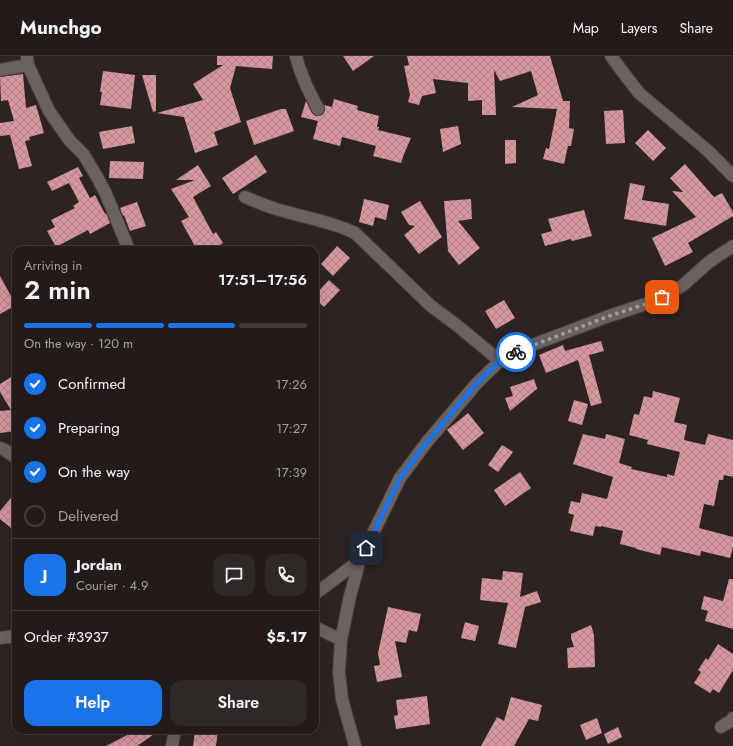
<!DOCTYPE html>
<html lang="en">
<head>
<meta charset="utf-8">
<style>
  body { margin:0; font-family:Jost,sans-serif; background:#2e2827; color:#f1f3f6; height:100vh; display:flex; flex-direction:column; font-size:15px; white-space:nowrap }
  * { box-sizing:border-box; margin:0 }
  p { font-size:13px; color:#a2a1a2 }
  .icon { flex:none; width:22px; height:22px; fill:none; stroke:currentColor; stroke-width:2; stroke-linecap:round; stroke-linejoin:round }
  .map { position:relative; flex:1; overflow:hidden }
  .panel { position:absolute; left:12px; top:190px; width:307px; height:488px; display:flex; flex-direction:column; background:#221b1a; border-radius:12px; box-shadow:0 4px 16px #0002,0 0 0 1px #3f3939 }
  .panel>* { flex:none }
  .pin { position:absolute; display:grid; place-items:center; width:34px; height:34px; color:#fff; margin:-17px; border-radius:8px; box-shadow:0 2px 6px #0006 }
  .courier { position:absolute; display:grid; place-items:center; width:40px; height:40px; margin:-20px; border:3px solid #1a73e8; border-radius:50%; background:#fff; color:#222; box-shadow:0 1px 5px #0007 }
  .headline em { font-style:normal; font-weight:600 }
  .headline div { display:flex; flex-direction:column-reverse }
  .headline { display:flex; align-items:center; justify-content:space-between; height:68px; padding:0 12px }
  h1 { font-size:26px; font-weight:600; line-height:30px }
  .bar { display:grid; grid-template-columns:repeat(4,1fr); gap:6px 4px; align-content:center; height:48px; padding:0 12px }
  .bar i { height:5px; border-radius:3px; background:#3f3939 }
  .bar .active { background:#1a73e8 }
  .bar p { grid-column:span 4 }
  .line { display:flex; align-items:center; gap:10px; padding:0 12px; border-top:1px solid #3f3939 }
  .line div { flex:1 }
  .round { display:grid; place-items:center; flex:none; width:42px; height:42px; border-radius:12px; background:#2e2827 }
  ol { padding:0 12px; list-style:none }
  li { display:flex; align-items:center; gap:12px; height:44px }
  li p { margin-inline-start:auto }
  li .icon { padding:4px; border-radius:50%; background:#1a73e8; color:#fff; stroke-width:4 }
  li:last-child { color:#a2a1a2 }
  li i { width:22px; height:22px; border:2px solid #3f3939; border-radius:50% }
  .primary-button { display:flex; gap:8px; margin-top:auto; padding:8px 12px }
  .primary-button a { flex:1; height:46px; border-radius:12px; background:#1a73e8; color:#fff; font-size:16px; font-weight:600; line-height:46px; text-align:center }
  .primary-button a+a { background:#2e2827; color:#f1f3f6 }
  header { display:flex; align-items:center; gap:24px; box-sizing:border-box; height:56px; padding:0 20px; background:#221b1a; border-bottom:1px solid #3f3939 }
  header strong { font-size:19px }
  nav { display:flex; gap:22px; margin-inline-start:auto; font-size:14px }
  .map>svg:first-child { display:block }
  .building { fill:url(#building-cross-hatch) }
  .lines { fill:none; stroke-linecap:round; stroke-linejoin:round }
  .minor-casing { stroke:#473f3d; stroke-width:14 }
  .minor { stroke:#6c615e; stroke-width:12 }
  .done { stroke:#a59d9c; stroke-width:4; stroke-dasharray:0 7.2 }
  .route { stroke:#1a73e8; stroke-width:5 }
</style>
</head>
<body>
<header>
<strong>Munchgo</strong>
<nav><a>Map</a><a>Layers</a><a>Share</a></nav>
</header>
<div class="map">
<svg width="733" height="690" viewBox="0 0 733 690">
  <defs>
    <pattern id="building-cross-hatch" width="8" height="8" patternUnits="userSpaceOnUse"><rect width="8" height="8" fill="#d596a2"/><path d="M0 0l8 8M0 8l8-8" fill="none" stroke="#b1818a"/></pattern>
  </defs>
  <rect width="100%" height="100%" fill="#2d2422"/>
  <g class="building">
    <polygon points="217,0 273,0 272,13 236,10 230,32 241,66 214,76 218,89 195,97 184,61 157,57 203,44 193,28 223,9 217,9"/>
    <polygon points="343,0 374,0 353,15"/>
    <polygon points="407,0 550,0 563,45 570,45 569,72 574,73 571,90 568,90 564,108 543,103 546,92 549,93 557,53 512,51 538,39 531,15 500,25 494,14 496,59 482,59 482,44 468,45 468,27 433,23 436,37 422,40 419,49 408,46 410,39 404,10 409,9"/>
    <polygon points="103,15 135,19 131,53 100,49 102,36 100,36"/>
    <polygon points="23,18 26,52 36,49 44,77 29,81 30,84 25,85 32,110 19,113 10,79 0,80 0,67 14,65 8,44 1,45 0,21"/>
    <polygon points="142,19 156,19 156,55 153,56"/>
    <polygon points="334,43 358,50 357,54 379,60 377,71 379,71 378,74 411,82 404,98 401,107 373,100 376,90 342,81 340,90 313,83 318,65 301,61 306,45 312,57 314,59 318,60 322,59 324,57 325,53 324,49 332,51"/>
    <polygon points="281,53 286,53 294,75 254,89 246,65"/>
    <polygon points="623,54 625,87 606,88 604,55"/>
    <polygon points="132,70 135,87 103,93 99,76"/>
    <polygon points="458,70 461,88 443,96 440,73"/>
    <polygon points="648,74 666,92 653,105 635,87"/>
    <polygon points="505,84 516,84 516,107 505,108"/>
    <polygon points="256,99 267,116 233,138 222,122"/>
    <polygon points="110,105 144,106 143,123 109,122"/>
    <polygon points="685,108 714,141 722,137 733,156 733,160 688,187 693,196 665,210 652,182 696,161 672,135 683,136 670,122"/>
    <polygon points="198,109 211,130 193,141 213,178 216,176 223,187 213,194 197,194 181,165 189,161 171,133 195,124 176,124"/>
    <polygon points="78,111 83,120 79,122 90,142 95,139 105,158 106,157 110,167 90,178 88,174 56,191 47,175 55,171 51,164 75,152 73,150 79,146 69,127 52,135 47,126"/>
    <polygon points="630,127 645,130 642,144 669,148 666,170 624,163"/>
    <polygon points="364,143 389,149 386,164 375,161 373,170 359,166"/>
    <polygon points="471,143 472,163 458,165 480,192 459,209 448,195 444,145"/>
    <polygon points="420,145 442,181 419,198 404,179 415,170 409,169 401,156"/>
    <polygon points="137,146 146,170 130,175 124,159 123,160 120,152"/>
    <polygon points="584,154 592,180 572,185 571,183 545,190 541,178 552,175 548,163"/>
    <polygon points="337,190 350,202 333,220 321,208"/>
    <polygon points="0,220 16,249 0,258"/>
    <polygon points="329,224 340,234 324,251 315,243 315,239"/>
    <polygon points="504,244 515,262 496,273 485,255"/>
    <polygon points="601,285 604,295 589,299 602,347 591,350 578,304 546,317 539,299 563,289 565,295"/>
    <polygon points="16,318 16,375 0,377 0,355 11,354 0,336 0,328"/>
    <polygon points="534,323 537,332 538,332 510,355 505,342 513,340 510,331"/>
    <polygon points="653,335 680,342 674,366 687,369 684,384 705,389 708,378 733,384 733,421 724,419 723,424 719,424 714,450 704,448 699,472 733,481 733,491 730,502 701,495 700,500 662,491 660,499 636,493 636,492 620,488 623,475 601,470 601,471 595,470 593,480 570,475 574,459 568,457 571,445 580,447 582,437 607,443 613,421 573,408 583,378 605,383 606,378 625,383 619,407 632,411 631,413 667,421 667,418 674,420 680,396 647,388 648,384 629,379 634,358 639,359 644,340 652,342"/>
    <polygon points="574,344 588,348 582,369 568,365"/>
    <polygon points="468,357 484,377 463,394 447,374"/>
    <polygon points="502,389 513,396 498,416 488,409"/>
    <polygon points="520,416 531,432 505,450 494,434"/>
    <polygon points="16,436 16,476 0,463 0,455"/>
    <polygon points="503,515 523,517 520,541 537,535 541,546 525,551 516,592 498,588 508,547 480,544 482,522 502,524"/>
    <polygon points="729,523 733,523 733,573 705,565 708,555 701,553 704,540 723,545"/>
    <polygon points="388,551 421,558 417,576 409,574 406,587 395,585 402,621 377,626 374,610 380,609 378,597"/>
    <polygon points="465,566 479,570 475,585 461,582"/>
    <polygon points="591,569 594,579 595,611 568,612 567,592 574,591 571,582 571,578"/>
    <polygon points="718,588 733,598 733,614 719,637 713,633 710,637 694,627 701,616 698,614 706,602 708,604"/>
    <polygon points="427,640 430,668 396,673 394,660 398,659 396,644"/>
    <polygon points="511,641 542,649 538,665 529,663 514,690 481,690 497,661 504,665"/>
    <polygon points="597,662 602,677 586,684 580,669"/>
    <polygon points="618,671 622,681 608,688 604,678"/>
    <polygon points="137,674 160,674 137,690 106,690"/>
    <polygon points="195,674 218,674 216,690 193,690"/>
  </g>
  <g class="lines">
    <g class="minor-casing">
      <g id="minor">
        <polyline points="27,0 28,9 49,55 70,85 84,99 97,121 106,138 129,194"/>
        <polyline points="296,0 299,11 306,29 318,53"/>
        <polyline points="611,0 622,15 639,37 707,94 733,120"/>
        <polyline points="0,14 28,9"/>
        <path d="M 245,141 C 257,146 270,152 283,155 C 307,162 332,166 355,177 L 431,250 L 459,271 L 500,305"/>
        <polyline points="0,392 5,394 16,402"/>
        <polyline points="315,538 360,504"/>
        <polyline points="315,571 341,584"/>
        <polyline points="0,582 16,580"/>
        <polyline points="721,671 732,664 733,662"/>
        <polyline points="172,690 175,674"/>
        <polyline points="355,690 342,643 339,616 341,584 350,540 360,504 400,422 427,386 477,327 500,305 519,294 609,260 652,246 682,230 709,206 733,190"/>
      </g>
    </g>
    <use href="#minor" class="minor"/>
  </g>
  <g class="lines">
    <polyline class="done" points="516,296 609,260 652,246 662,241"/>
    <polyline class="route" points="366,492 400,422 427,386 477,327 500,305 516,296"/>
  </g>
</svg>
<div class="pin" style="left:662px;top:241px;background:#ea580c"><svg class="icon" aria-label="bag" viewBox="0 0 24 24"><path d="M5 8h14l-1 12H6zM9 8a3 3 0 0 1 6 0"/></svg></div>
<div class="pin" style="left:366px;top:492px;background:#1f2937"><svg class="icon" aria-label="home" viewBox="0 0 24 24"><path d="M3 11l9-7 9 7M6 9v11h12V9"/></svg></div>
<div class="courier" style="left:516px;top:296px"><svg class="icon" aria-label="bike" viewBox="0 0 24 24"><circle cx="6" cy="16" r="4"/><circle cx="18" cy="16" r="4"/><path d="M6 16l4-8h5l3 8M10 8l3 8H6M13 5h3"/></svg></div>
<section class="panel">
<div class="headline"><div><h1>2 min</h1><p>Arriving in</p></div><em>17:51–17:56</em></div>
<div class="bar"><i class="active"></i><i class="active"></i><i class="active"></i><i></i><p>On the way · 120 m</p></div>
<ol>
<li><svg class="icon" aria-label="check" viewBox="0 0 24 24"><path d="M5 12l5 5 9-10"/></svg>Confirmed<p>17:26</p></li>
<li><svg class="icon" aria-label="check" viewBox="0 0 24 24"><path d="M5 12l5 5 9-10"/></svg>Preparing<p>17:27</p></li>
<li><svg class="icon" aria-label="check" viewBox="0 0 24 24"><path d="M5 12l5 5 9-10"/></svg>On the way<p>17:39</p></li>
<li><i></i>Delivered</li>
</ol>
<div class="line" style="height:72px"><b class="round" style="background:#1a73e8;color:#fff">J</b><div><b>Jordan</b><p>Courier · 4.9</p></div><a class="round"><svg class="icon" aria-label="chat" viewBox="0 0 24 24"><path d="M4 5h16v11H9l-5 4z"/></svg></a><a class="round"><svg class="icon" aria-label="phone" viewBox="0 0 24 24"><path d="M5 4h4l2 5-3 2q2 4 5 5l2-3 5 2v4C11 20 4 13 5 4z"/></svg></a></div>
<div class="line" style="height:52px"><div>Order #3937</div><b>$5.17</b></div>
<div class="primary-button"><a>Help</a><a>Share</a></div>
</section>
</div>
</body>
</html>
